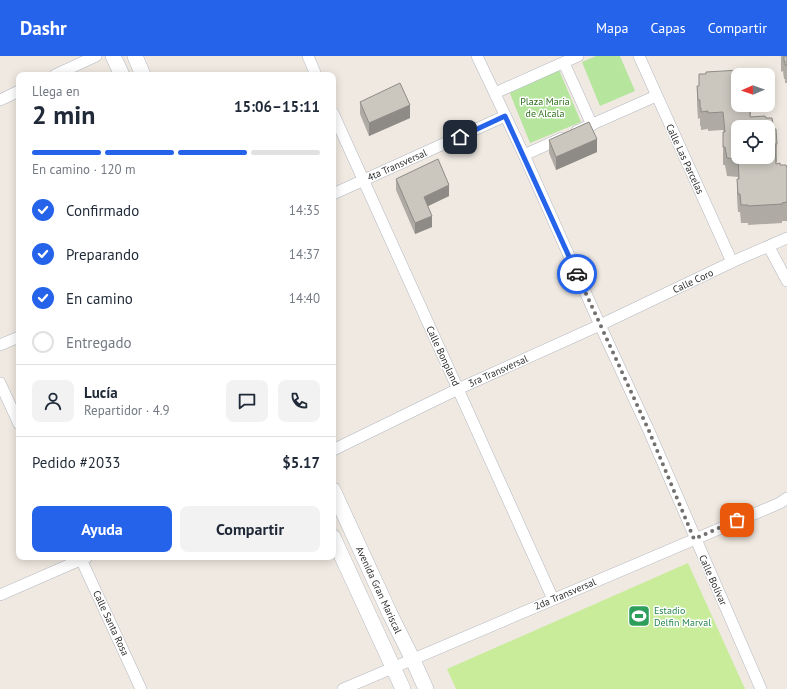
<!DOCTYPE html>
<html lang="es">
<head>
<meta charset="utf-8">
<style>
  body { margin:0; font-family:"PT Sans",sans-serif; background:#f2f2f3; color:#1f2937; height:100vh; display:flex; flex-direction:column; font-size:15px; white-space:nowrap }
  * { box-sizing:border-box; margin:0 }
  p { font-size:13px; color:#747a83 }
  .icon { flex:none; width:22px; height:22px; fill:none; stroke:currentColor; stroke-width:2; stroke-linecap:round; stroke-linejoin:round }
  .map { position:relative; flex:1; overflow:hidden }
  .drawer { position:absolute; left:16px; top:16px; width:320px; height:488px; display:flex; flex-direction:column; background:#fff; border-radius:8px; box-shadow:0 2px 10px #0003 }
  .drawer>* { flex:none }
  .needle { width:26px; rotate:268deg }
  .fabs { position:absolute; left:731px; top:12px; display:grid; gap:8px }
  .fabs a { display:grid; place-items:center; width:44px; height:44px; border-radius:8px; background:#fff; box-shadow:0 2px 10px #0003; font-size:20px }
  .pin { position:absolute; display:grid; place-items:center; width:34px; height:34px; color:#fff; margin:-17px; border-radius:8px; box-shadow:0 2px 6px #0006 }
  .courier { position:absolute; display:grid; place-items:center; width:40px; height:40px; margin:-20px; border:3px solid #2563eb; border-radius:50%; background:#fff; color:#222; box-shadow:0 1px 5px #0007 }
  .overview em { font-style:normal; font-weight:600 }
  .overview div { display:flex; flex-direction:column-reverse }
  .overview { display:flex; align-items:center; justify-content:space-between; height:68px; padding:0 16px }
  h1 { font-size:26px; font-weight:600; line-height:30px }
  .bar { display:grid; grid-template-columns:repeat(4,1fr); gap:6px 4px; align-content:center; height:48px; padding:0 16px }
  .bar i { height:5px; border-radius:3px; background:#e0e1e3 }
  .bar .current { background:#2563eb }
  .bar p { grid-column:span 4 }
  .line { display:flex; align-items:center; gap:10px; padding:0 16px; border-top:1px solid #e0e1e3 }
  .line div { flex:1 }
  .round { display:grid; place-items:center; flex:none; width:42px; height:42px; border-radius:8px; background:#f2f2f3 }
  ol { padding:0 16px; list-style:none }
  li { display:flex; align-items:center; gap:12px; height:44px }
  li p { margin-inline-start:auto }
  li .icon { padding:4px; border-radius:50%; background:#2563eb; color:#fff; stroke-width:4 }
  li:last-child { color:#747a83 }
  li i { width:22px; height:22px; border:2px solid #e0e1e3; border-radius:50% }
  .button { display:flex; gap:8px; margin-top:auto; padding:8px 16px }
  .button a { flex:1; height:46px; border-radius:8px; background:#2563eb; color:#fff; font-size:16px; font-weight:600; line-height:46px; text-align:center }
  .button a+a { background:#f2f2f3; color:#1f2937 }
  header { display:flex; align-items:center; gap:24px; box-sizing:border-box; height:56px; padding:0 20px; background:#2563eb; color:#fff }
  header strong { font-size:19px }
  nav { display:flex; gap:22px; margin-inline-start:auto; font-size:14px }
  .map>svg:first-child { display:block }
  .green { fill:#b6e59e }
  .pitch { fill:#c9ec9a }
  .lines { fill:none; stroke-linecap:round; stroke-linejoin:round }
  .street-casing { stroke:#b4b7c1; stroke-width:12 }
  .secondary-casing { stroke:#b4b7c1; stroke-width:16 }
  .street { stroke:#fff; stroke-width:11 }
  .secondary { stroke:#fff; stroke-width:15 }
  .wall { fill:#afaba4 }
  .shaded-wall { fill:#8e8b86 }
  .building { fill:#cbc7bf; stroke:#8e8b86; fill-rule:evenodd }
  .done { stroke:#726f6d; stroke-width:4; stroke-dasharray:0 7.2 }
  .route { stroke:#2563eb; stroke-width:5 }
  .labels { text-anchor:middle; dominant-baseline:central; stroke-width:3; stroke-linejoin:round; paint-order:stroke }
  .park-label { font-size:10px; fill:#2c6e1b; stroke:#fff }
  .street-label { font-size:10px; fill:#2e2e2e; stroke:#fff }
  .leisure-label { font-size:10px; fill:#27864d; stroke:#fff; text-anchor:start }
</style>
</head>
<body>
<header>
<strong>Dashr</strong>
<nav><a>Mapa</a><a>Capas</a><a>Compartir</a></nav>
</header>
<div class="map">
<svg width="787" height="633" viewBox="0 0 787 633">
  <rect width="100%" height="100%" fill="#efe9e1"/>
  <g class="green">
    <polygon points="596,0 620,0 635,35 600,50 582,6"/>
    <polygon points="559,14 581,66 530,87 509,35"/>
  </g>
  <polygon class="pitch" points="688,507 745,633 456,633 447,613"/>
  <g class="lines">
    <g class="street-casing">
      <g id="street">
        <polyline points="308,0 316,19"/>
        <polyline points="477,0 524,99 600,269 649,375 761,633"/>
        <polyline points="639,0 732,206"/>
        <polyline points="564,7 592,69"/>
        <polyline points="55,19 96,0"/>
        <polyline points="495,37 578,0"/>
        <polyline points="0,44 19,35"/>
        <polyline points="333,57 553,543"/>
        <polyline points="577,75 656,40"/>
        <polyline points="524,99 562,82"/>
        <polyline points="333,138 505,60"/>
        <polyline points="769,191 787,225"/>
        <polyline points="0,289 19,281"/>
        <polyline points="0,327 19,368"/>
        <polyline points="333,394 458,333 600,269 732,206 787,182"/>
        <polyline points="80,501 141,633"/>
        <polyline points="0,539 87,501"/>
        <polyline points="343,633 780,447 787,442"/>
      </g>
    </g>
    <g class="secondary-casing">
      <g id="secondary">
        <polyline points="113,0 122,19"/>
        <polyline points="135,0 143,19"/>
        <polyline points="333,434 390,558 413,604 426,633"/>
        <polyline points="333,481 403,633"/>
      </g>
    </g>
    <use href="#street" class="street"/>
    <use href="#secondary" class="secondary"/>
  </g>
  <g class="wall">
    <polygon points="781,0 787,0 787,27 785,27 785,23 784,23 783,15 781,16"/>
    <polygon points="697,30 738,49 751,49 751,59 750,60 750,61 766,62 777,88 777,106 776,106 776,108 787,112 787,165 782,165 782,167 748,169 748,167 741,167 740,156 738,156 737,141 737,123 738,123 738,121 727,120 725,109 723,109 723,76 724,76 723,74 708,75 708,73 701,74 701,70 700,70 700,62 698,63 697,48"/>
    <polygon points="360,46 410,62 369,80 360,58"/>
    <polygon points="549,84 597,96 556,114 549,97"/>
    <polygon points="396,123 449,140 428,150 432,171 415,178 396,134"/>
  </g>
  <g class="shaded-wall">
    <polygon points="410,49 410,62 369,80 369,67"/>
    <polygon points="597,83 597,96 556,114 556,101"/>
    <polygon points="449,129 449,140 424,152 424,141"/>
    <polygon points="432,160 432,171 415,178 415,167"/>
  </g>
  <g class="building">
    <polygon points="784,0 787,0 787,9 785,9 785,5 784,5"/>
    <path d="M 740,14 L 740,16 L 747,15 L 747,19 L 738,19 L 738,49 L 750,49 L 750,61 L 765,60 L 766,62 L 772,62 L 774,73 L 776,73 L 777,88 L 775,88 L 776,108 L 780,107 L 780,109 L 786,109 L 787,112 L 787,146 L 782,147 L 782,148 L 748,150 L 748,149 L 741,149 L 740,138 L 738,138 L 737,123 L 739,123 L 738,103 L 727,102 L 725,91 L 723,91 L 723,76 L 725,76 L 723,56 L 708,57 L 708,55 L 701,56 L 701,52 L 700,52 L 700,44 L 698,44 L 697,30 L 699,30 L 699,18 L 706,18 L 706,16 ZM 738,71 L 768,71 L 768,101 L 738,101 Z"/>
    <polygon points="400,27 410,49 369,67 360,46"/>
    <polygon points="589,66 597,83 556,101 549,84"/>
    <polygon points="438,103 449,129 424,141 432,160 415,167 396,123"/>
  </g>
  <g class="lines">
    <polyline class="done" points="577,218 649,375 694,483 737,464"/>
    <polyline class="route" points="460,81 505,60 577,218"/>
  </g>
  <defs>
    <g id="stadium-square" transform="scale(1.15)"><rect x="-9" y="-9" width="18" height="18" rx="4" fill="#2e9e5b" stroke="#fff"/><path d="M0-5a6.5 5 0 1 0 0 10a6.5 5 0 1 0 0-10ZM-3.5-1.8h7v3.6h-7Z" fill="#fff"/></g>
  </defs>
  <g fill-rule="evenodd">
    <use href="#stadium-square" x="639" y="560"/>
  </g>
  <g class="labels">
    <g class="park-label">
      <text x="545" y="45">Plaza María<tspan x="545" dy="12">de Alcala</tspan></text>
    </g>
    <g class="street-label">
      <text transform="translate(685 103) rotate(65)">Calle Las Parcelas</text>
      <text transform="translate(397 109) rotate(-24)">4ta Transversal</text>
      <text transform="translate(693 225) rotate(-25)">Calle Coro</text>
      <text transform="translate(443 300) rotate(65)">Calle Bonpland</text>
      <text transform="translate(498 315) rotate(-24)">3ra Transversal</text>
      <text transform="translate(713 524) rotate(66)">Calle Bolívar</text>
      <text transform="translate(379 534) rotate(65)">Avenida Gran Mariscal</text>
      <text transform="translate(565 538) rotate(-23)">2da Transversal</text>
      <text transform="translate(111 567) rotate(65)">Calle Santa Rosa</text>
    </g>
    <g class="leisure-label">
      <text x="654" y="554">Estadio<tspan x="654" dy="12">Delfin Marval</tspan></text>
    </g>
  </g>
</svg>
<div class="fabs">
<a><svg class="needle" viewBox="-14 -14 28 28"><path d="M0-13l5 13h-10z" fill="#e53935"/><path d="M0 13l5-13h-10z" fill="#747a83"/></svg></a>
<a><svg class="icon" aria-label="locate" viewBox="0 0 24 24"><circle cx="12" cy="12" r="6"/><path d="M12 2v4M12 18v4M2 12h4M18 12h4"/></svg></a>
</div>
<div class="pin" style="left:737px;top:464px;background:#ea580c"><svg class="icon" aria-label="bag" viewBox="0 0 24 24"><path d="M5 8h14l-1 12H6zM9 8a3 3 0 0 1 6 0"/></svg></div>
<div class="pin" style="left:460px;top:81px;background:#1f2937"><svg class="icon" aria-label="home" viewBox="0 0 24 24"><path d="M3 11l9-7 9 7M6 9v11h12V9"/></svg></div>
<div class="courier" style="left:577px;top:218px"><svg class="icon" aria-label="car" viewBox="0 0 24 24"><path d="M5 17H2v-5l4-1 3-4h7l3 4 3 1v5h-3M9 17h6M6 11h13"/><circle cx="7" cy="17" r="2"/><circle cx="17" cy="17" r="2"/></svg></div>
<section class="drawer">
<div class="overview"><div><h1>2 min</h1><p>Llega en</p></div><em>15:06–15:11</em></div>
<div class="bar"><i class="current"></i><i class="current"></i><i class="current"></i><i></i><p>En camino · 120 m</p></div>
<ol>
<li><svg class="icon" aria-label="check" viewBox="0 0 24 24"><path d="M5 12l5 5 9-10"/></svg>Confirmado<p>14:35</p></li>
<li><svg class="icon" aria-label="check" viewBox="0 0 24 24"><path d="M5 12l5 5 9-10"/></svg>Preparando<p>14:37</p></li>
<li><svg class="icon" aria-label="check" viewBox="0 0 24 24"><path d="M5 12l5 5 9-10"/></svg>En camino<p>14:40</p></li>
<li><i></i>Entregado</li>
</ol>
<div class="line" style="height:72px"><a class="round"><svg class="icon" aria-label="person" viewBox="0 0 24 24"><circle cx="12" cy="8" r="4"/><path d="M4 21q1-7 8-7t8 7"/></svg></a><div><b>Lucía</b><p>Repartidor · 4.9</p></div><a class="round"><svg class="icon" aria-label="chat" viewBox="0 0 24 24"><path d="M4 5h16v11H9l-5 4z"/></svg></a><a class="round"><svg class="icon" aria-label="phone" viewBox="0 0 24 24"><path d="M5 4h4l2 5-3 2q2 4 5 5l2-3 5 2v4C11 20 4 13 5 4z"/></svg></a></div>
<div class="line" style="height:52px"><div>Pedido #2033</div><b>$5.17</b></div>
<div class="button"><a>Ayuda</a><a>Compartir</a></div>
</section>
</div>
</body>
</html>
